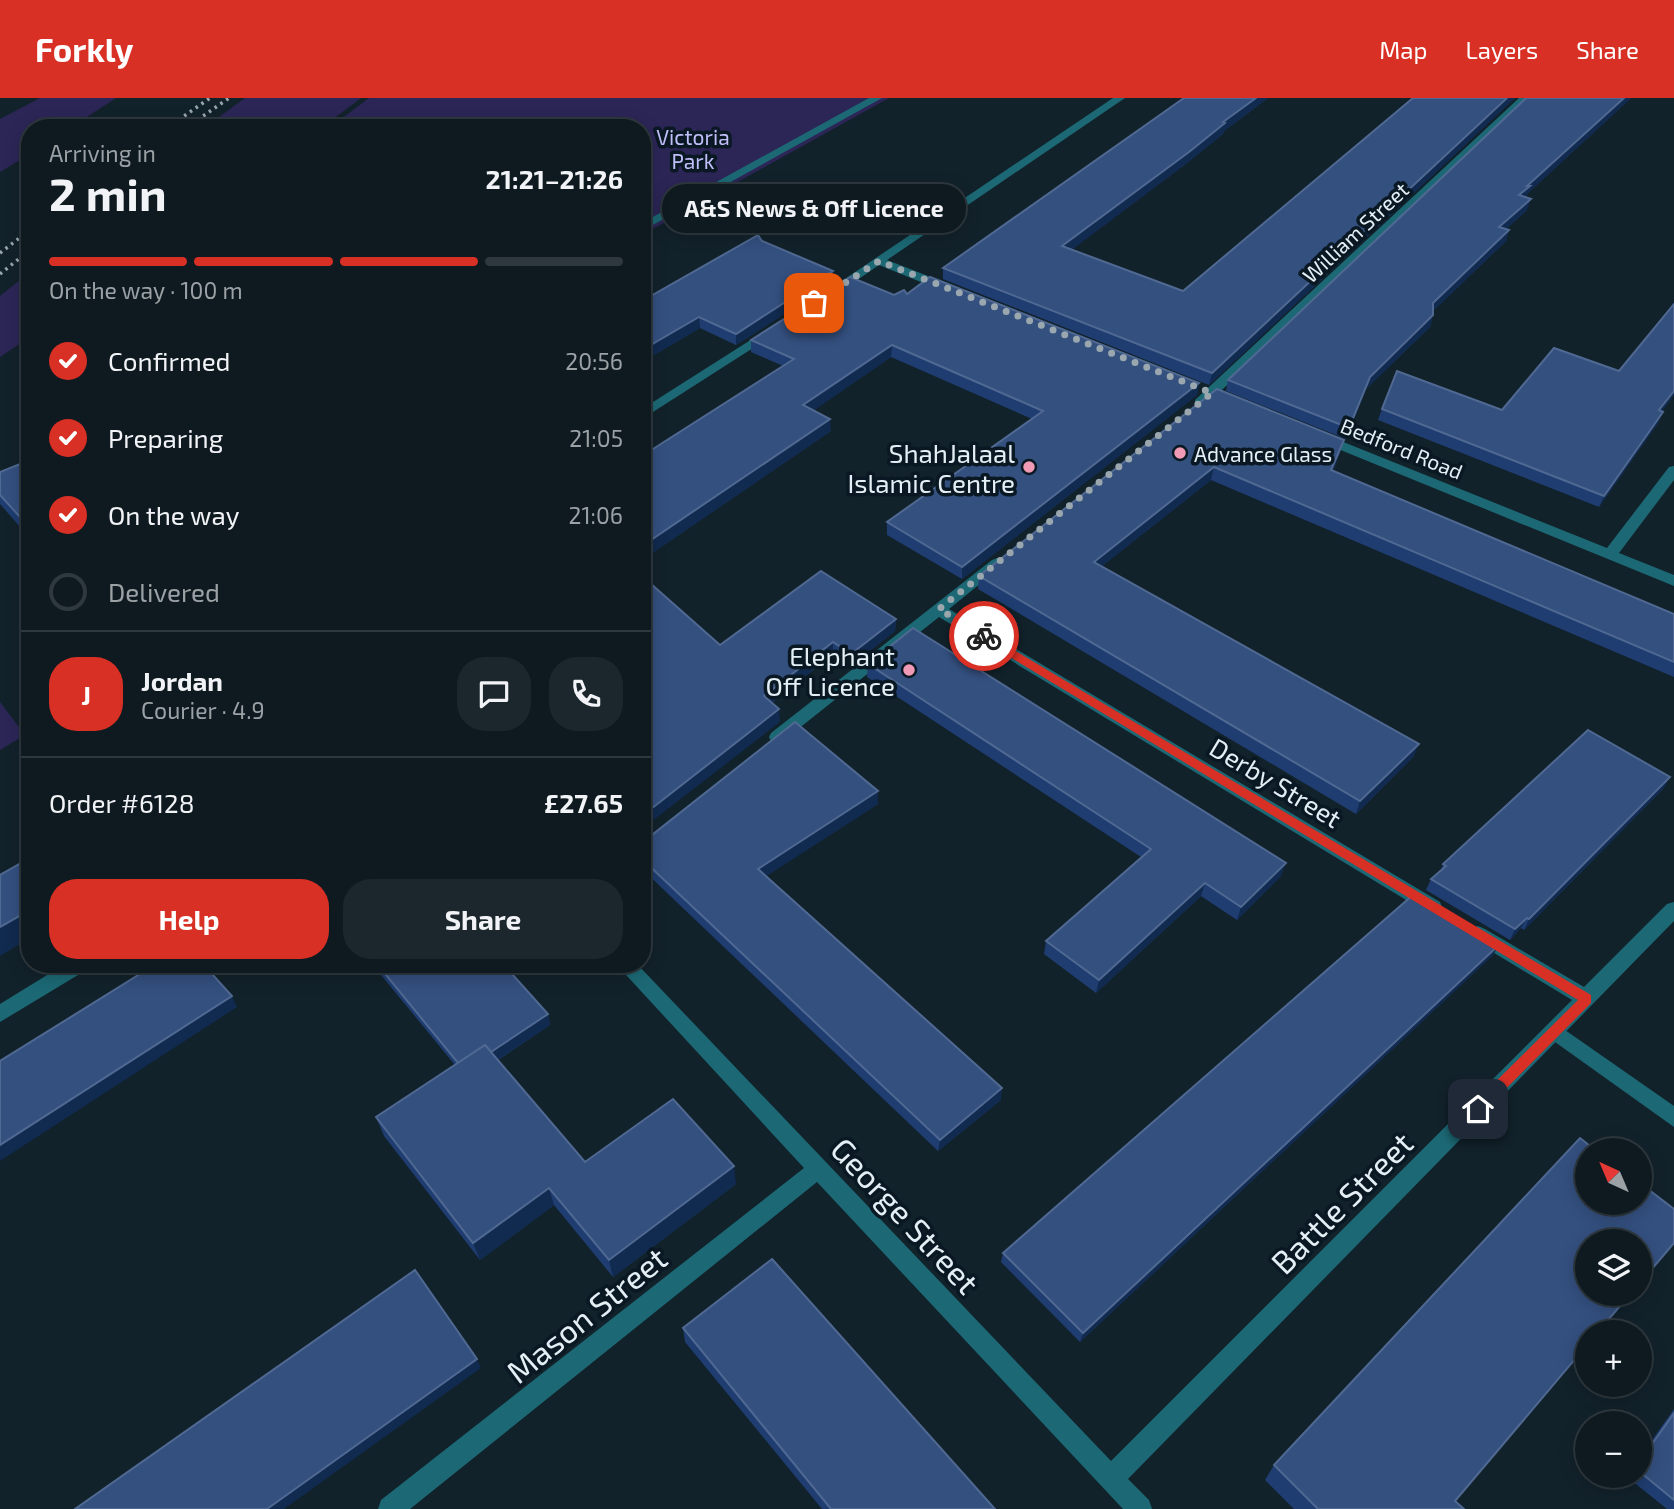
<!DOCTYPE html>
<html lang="en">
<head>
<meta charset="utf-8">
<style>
  body { margin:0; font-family:"Exo 2",sans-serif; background:#1c272d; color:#f1f3f6; height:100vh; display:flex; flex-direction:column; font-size:26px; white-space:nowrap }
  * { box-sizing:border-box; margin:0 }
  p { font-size:23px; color:#9ba1a5 }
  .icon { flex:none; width:38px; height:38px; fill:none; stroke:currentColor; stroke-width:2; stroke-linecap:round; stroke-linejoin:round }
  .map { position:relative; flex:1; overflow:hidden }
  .details { position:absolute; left:21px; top:21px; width:630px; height:854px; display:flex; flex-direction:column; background:#0e1a20; border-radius:28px; box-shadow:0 4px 18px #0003,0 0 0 2px #2e383e }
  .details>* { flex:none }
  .needle { width:46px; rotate:316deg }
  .fabs { position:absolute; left:1575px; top:1040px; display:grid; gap:14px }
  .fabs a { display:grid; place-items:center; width:77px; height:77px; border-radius:50%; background:#0e1a20; box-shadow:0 4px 18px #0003,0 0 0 2px #2e383e; font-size:35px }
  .pin { position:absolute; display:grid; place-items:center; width:60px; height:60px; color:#fff; margin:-30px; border-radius:14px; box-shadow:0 4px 10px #0006 }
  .courier { position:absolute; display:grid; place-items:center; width:70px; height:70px; margin:-35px; border:5px solid #d93025; border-radius:50%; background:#fff; color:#222; box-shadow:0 2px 9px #0007 }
  .bubble { position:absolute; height:49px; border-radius:24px; background:#0e1a20; box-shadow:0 4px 18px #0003,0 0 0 2px #2e383e; font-size:23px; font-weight:700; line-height:49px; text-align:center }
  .head em { font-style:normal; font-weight:700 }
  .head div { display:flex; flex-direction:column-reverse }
  .head { display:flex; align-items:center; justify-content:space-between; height:119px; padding:0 28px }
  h1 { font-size:46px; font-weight:700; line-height:52px }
  .bar { display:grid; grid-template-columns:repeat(4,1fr); gap:10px 7px; align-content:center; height:84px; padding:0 28px }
  .bar i { height:9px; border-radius:5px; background:#2e383e }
  .bar .selected { background:#d93025 }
  .bar p { grid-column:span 4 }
  .line { display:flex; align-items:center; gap:18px; padding:0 28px; border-top:2px solid #2e383e }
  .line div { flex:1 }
  .round { display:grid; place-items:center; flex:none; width:74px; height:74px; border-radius:28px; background:#1c272d }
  ol { padding:0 28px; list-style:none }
  li { display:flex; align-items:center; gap:21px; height:77px }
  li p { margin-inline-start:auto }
  li .icon { padding:7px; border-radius:50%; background:#d93025; color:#fff; stroke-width:4 }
  li:last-child { color:#9ba1a5 }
  li i { width:38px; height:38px; border:4px solid #2e383e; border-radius:50% }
  .action { display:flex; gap:14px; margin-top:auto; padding:14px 28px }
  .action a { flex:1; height:80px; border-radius:28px; background:#d93025; color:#fff; font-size:28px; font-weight:700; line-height:80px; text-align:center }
  .action a+a { background:#1c272d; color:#f1f3f6 }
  header { display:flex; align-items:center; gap:42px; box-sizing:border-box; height:98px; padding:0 35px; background:#d93025; color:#fff }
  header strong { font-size:33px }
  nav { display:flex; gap:38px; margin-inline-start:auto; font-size:24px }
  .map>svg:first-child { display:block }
  .green { fill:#2c2657 }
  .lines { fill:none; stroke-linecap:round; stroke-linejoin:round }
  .service { fill:#1c6975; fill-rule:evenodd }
  .minor { fill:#1c6975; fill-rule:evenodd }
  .rail { stroke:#9ba7af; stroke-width:3.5; stroke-dasharray:2.5 4.5; stroke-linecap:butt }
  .wall { fill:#1f3d71 }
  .shaded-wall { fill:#112a4f }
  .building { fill:#34507f; stroke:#506992; stroke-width:2 }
  .route { fill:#d93025 }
  .done { stroke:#9aa7ae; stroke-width:7; stroke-dasharray:0 12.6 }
  .poi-dot { fill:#f09ab5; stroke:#091822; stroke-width:2.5 }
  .labels { text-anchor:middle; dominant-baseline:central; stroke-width:7; stroke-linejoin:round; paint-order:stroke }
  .far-park-label { font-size:21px; fill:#c0bff9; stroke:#091822 }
  .far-street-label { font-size:21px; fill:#e4eef5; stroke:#091822 }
  .far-poi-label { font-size:21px; fill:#e4eef5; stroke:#091822; text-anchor:start }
  .poi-label { font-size:26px; fill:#e4eef5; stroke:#091822; text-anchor:end }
  .street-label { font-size:26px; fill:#e4eef5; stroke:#091822 }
  .near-street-label { font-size:32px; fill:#e4eef5; stroke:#091822 }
</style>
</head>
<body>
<header>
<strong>Forkly</strong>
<nav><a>Map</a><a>Layers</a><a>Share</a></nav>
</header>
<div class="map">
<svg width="1674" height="1411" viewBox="0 0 1674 1411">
  <rect width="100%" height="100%" fill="#12222b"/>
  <g class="green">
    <polygon points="40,0 116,0 70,30 30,30 30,56 0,74 0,21"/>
    <polygon points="245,0 361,0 321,30 204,30"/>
    <polygon points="369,0 889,0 642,137 642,30 329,30"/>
    <polygon points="30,174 30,239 0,259 0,198"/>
    <polygon points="0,604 25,637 0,652"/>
  </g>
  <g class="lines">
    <polygon class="service" points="1555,925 1674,1008 1674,1029 1548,939 1545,933 1548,927"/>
    <g class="minor">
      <polygon points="869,0 882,0 642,133 642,125"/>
      <polygon points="1113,0 1125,0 887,162 951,187 951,193 943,193 879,167 837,196 827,193"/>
      <polygon points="1519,0 1530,0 1205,308 1195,308 1195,302"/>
      <polygon points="771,229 775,230 775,236 642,321 642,311"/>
      <polygon points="1321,335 1607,450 1669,369 1674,368 1674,382 1619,455 1674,477 1674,488 1316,342 1316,336"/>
      <polygon points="997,460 1002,462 1005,465 1002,468 949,511 1440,804 1442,809 1440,814 1433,816 1426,814 939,519 783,643 771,643 769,639 771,635 992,462"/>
      <polygon points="1674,804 1674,823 1128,1381 1149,1402 1152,1411 1123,1411 817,1084 410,1411 378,1411 381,1402 804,1070 616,866 637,866 1111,1363 1572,902 1471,841 1469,836 1471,831 1478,828 1485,831 1584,889 1667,806"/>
      <polygon points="65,866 90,866 88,871 0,924 0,906"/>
    </g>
    <g class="rail">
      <polyline points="167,30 210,0"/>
      <polyline points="186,30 229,0"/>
      <polyline points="0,155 30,132"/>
      <polyline points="0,176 30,152"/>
    </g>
  </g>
  <g class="wall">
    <polygon points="1184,0 1268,0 1224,33 1223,36 1187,65 1071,152 1183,193 1413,0 1515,0 1209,287 943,181 943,170"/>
    <polygon points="1526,0 1631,0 1528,95 1526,99 1527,112 1506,131 1509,132 1506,143 1433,213 1433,217 1430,229 1366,291 1346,341 1226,293 1228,282"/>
    <polygon points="762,143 833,173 834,184 736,247 700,230 642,264 642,203"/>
    <polygon points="907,196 1199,285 1197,297 962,481 887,437 887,424 1032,321 891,259 814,312 831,333 642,462 642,358 783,268 751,254 751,242 894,197"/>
    <polygon points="1674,206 1674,297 1662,313 1658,325 1599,409 1378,322 1382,311 1502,312 1619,273"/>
    <polygon points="1217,291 1340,354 1333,373 1674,516 1674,579 1211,382 1102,468 1414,658 1356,716 978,491 979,478"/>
    <polygon points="30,362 30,440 0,406 0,374"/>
    <polygon points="896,521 895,533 851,568 833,556 772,605 780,624 720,547"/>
    <polygon points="868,566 1281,778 1237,822 1201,798 1096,895 1044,856 1046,843 1141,759 867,579"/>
    <polygon points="1664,690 1524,832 1521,830 1510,842 1426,792 1431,781 1440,774 1443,766"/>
    <polygon points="878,706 766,778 1001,1002 938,1053 642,771 642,742"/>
    <polygon points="1499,847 1493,857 1080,1244 1001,1164 1003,1155"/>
    <polygon points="372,866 503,866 548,916 550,927 498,962 585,1064 736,1086 613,1179 554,1107 480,1162 384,1038 376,1019 455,967"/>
    <polygon points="683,1230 995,1411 822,1411 685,1244"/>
    <polygon points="1674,1311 1674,1411 1667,1411 1626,1378 1640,1377 1640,1359"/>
    <polygon points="1274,1367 1455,1403 1464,1411 1294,1411 1265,1382"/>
  </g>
  <g class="shaded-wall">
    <polygon points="1256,0 1268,0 1224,33 1223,36 1187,65 1061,160 1062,148"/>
    <polygon points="1507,0 1515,0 1209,287 1212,275"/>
    <polygon points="1624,0 1631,0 1528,95 1526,99 1519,97 1527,88"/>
    <polygon points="1531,101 1527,112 1496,140 1499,129"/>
    <polygon points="1509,132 1506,143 1430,216 1433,205"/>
    <polygon points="833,173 834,184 736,247 736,236"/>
    <polygon points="1433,217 1430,229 1366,291 1346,341 1349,330 1370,279"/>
    <polygon points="699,219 700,230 642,264 642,252"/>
    <polygon points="892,247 891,259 803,320 803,307"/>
    <polygon points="1199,285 1197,297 962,481 962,469"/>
    <polygon points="1674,293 1674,297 1654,324 1659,312"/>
    <polygon points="1663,314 1658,325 1599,409 1604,398"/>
    <polygon points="830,321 831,333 642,462 642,448"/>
    <polygon points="1344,342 1340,354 1328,385 1331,372"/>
    <polygon points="1214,369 1211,382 1092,476 1094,464"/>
    <polygon points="896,521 895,533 851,568 851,556"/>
    <polygon points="833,544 833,556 764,611 764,598"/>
    <polygon points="779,611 780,624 642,731 642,718"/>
    <polygon points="1419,646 1414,658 1356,716 1360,703"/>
    <polygon points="1670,679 1664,690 1524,832 1529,821"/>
    <polygon points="878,693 878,706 759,783 758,771"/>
    <polygon points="1286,765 1281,778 1237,822 1241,809"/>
    <polygon points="1205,785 1201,798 1096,895 1099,882"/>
    <polygon points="30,812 30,840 0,858 0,829"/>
    <polygon points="1527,820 1521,830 1510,842 1515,831"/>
    <polygon points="1499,847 1493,857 1080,1244 1083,1235"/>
    <polygon points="232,898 237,909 0,1063 0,1047"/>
    <polygon points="548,916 550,927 467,982 464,972"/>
    <polygon points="1002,990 1001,1002 938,1053 940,1042"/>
    <polygon points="734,1068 736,1086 613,1179 609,1162"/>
    <polygon points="549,1090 554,1107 480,1162 473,1145"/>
    <polygon points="477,1261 481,1270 284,1411 267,1411"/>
  </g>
  <g class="building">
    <polygon points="1184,0 1256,0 1223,24 1225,25 1189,54 1062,148 1183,193 1413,0 1507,0 1212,275 943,170"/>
    <polygon points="1526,0 1624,0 1527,88 1530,88 1519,97 1531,101 1499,129 1509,132 1433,205 1433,217 1370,279 1349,330 1228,282"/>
    <polygon points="758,137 762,143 833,173 736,236 699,219 642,252 642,203"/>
    <polygon points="850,179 894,197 904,192 907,196 930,179 1199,285 962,469 887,424 1043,313 892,247 803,307 830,321 642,448 642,358 794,261 751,242"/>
    <polygon points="1674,206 1674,293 1659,312 1663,314 1604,398 1382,311 1397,273 1502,312 1554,250 1619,273"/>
    <polygon points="1217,291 1344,342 1331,372 1674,516 1674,564 1214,369 1094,464 1419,646 1360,703 979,478"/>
    <polygon points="30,362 30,430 0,397 0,374"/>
    <polygon points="821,473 896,521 851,556 833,544 764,598 779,611 642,718 642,478 720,547"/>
    <polygon points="913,530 1286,765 1241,809 1205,785 1099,882 1046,843 1151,751 868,566"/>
    <polygon points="795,624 878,693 758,771 1002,990 940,1042 642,761 642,742 648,740"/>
    <polygon points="1588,632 1670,679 1529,821 1527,820 1515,831 1431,781 1446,768 1443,766"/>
    <polygon points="30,760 30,812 0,829 0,777"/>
    <polygon points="1414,796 1499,847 1083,1235 1003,1155"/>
    <polygon points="156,866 203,866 232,898 0,1047 0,963"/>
    <polygon points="377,866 503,866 548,916 491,954 485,947 458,965"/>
    <polygon points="485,947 585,1064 673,1001 734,1068 609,1162 549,1090 473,1145 376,1019"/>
    <polygon points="1580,1040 1595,1052 1587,1052 1587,1104 1640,1104 1640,1085 1674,1111 1674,1145 1640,1185 1640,1143 1587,1143 1587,1195 1631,1195 1598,1234 1587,1234 1587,1247 1455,1403 1464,1411 1318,1411 1274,1367"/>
    <polygon points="772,1161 995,1411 831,1411 683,1230"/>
    <polygon points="415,1172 477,1261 267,1411 75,1411"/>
    <polygon points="1674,1315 1674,1402 1640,1374 1640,1363"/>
  </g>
  <polygon class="route" points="980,536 987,536 1591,897 1591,905 1482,1015 1473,1015 1473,1006 1578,902 980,541"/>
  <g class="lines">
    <polyline class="done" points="814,205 879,163 1212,295 939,511 984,538"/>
  </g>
  <g class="poi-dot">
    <circle cx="1180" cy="355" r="7"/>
    <circle cx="1029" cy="369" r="7"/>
    <circle cx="909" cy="572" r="7"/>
  </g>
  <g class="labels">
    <g class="far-park-label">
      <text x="693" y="38">Victoria<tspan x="693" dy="24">Park</tspan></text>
    </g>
    <g class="far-street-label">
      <text transform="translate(1355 134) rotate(-43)">William Street</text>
      <text transform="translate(1402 350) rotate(22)">Bedford Road</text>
    </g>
    <g class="far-poi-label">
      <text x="1194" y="355">Advance Glass</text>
    </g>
    <g class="poi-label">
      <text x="1015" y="354">ShahJalaal<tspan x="1015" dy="30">Islamic Centre</tspan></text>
      <text x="895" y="557">Elephant<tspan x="895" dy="30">Off Licence</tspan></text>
    </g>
    <g class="street-label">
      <text transform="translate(1276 684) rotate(31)">Derby Street</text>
    </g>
    <g class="near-street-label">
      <text transform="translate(1341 1104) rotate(-45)">Battle Street</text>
      <text transform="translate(906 1117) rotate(47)">George Street</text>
      <text transform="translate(586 1216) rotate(-39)">Mason Street</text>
    </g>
  </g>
</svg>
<div class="fabs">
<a><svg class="needle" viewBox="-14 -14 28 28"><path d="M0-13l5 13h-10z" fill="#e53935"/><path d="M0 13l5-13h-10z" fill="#9ba1a5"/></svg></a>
<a><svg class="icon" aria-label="layers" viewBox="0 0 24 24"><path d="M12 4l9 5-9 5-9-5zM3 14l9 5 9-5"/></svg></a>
<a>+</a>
<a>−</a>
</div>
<div class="pin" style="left:814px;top:205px;background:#ea580c"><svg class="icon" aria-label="bag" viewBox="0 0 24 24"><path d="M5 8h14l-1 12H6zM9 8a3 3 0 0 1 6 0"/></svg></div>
<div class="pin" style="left:1478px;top:1011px;background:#1f2937"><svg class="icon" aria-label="home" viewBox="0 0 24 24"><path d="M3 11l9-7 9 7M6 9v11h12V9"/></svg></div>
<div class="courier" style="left:984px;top:538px"><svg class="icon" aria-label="bike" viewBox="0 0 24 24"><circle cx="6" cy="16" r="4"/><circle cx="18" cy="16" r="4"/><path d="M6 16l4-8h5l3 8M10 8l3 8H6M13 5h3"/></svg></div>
<div class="bubble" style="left:662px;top:86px;width:304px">A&amp;S News &amp; Off Licence</div>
<section class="details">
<div class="head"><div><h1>2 min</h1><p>Arriving in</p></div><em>21:21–21:26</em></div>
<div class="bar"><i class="selected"></i><i class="selected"></i><i class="selected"></i><i></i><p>On the way · 100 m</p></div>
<ol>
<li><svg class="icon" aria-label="check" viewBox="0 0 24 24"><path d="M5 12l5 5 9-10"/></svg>Confirmed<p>20:56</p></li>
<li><svg class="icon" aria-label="check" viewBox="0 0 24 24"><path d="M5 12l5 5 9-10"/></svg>Preparing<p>21:05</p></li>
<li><svg class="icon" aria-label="check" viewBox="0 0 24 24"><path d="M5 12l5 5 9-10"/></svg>On the way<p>21:06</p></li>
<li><i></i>Delivered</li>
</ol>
<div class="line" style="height:126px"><b class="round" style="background:#d93025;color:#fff">J</b><div><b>Jordan</b><p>Courier · 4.9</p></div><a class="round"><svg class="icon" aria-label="chat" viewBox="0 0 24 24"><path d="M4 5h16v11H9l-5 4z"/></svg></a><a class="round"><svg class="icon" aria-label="phone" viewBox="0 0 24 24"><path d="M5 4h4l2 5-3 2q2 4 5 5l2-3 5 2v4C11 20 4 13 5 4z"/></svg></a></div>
<div class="line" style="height:91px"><div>Order #6128</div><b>£27.65</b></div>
<div class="action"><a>Help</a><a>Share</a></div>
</section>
</div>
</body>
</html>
